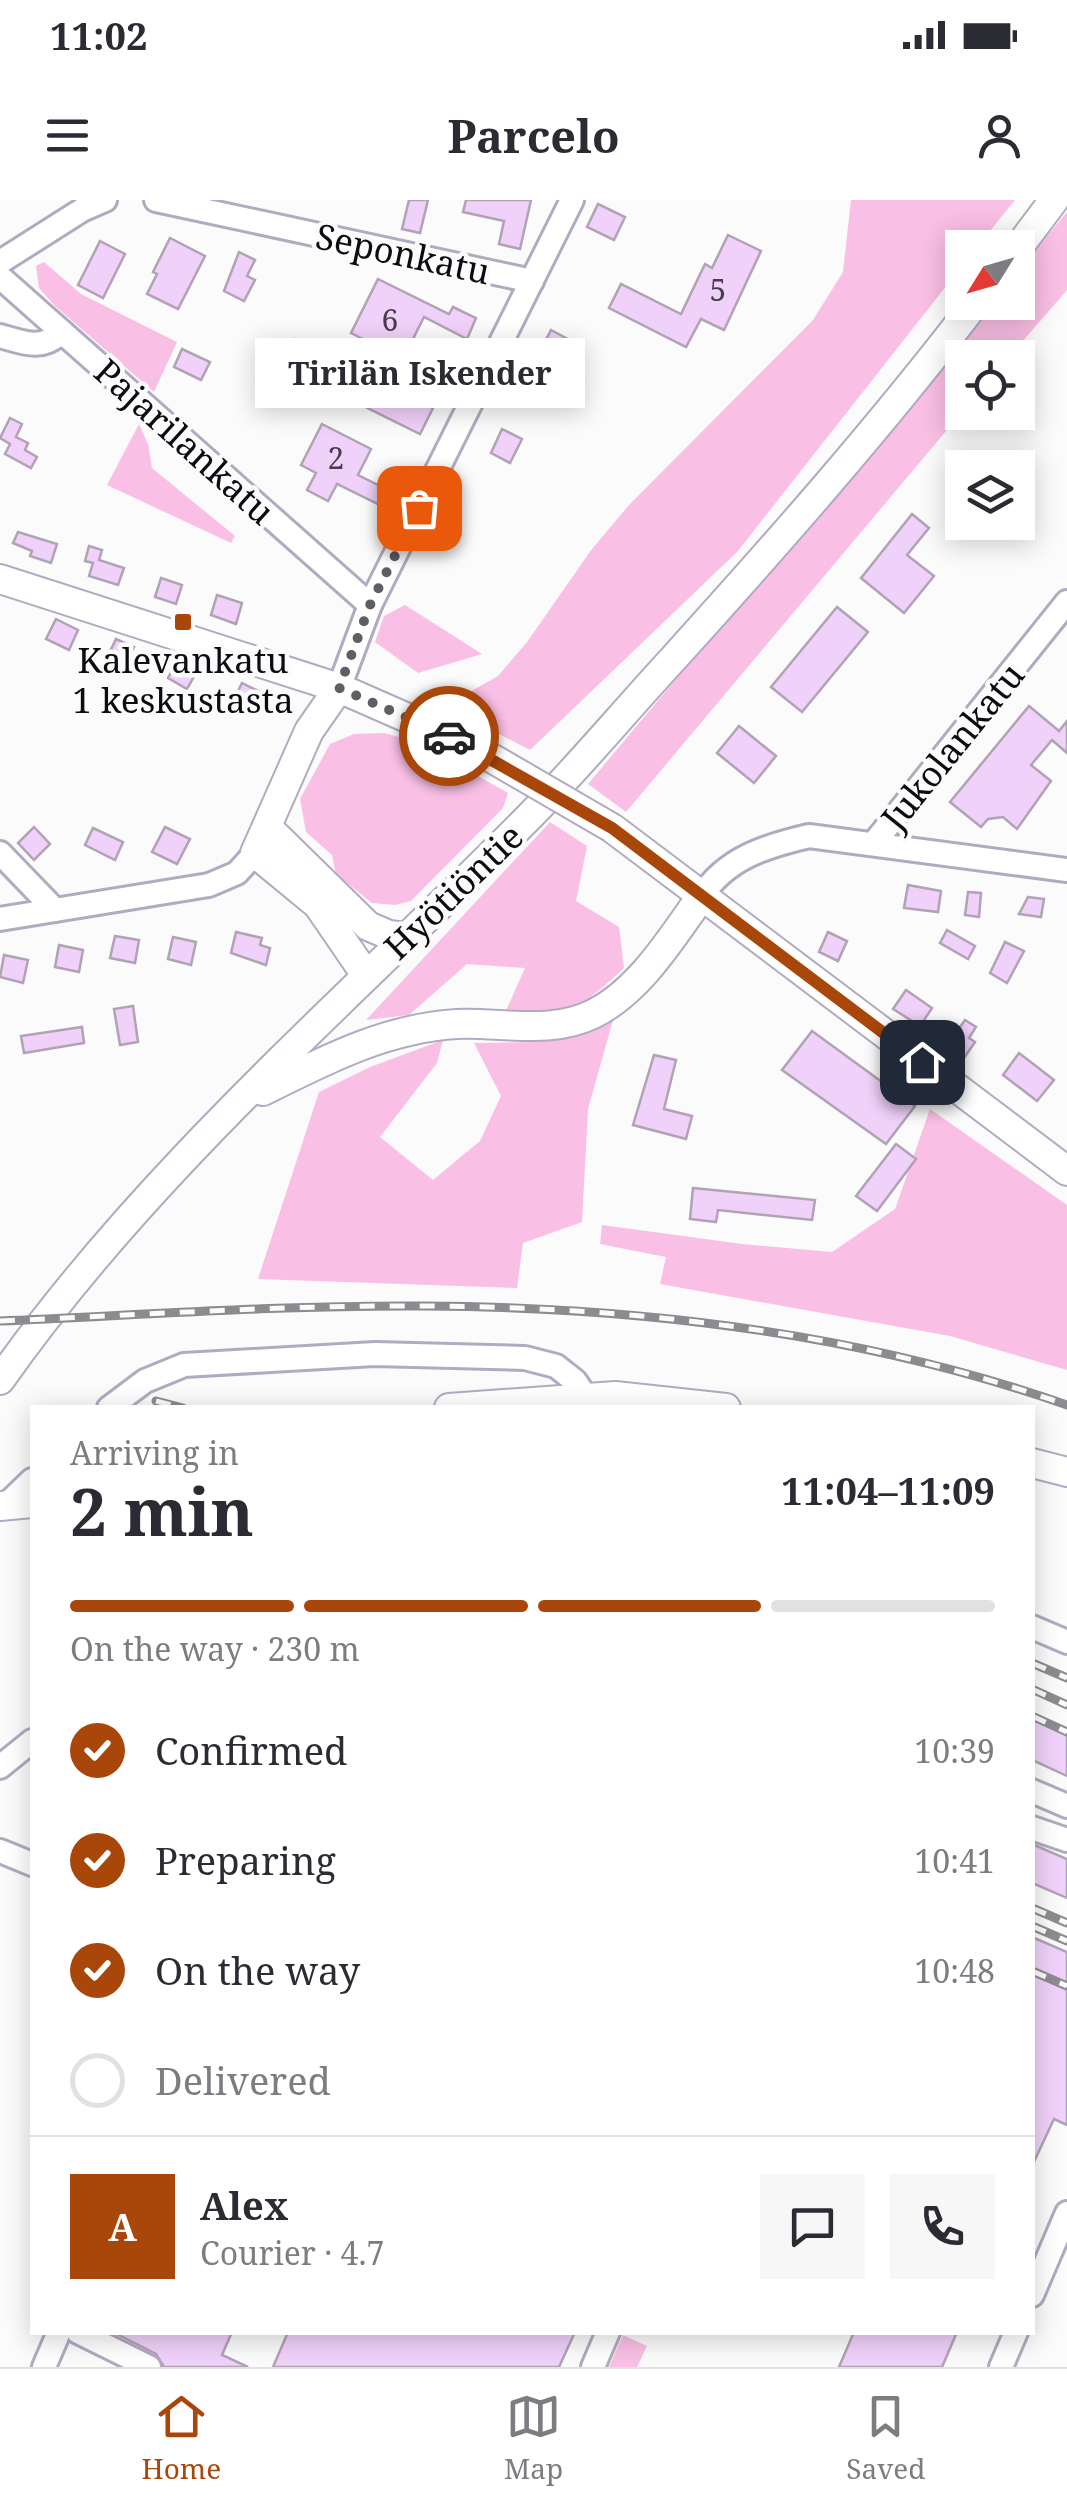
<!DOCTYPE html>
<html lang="en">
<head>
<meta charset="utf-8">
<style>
  body { margin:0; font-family:"Noto Serif",serif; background:#f7f7f7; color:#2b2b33; height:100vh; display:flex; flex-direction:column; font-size:38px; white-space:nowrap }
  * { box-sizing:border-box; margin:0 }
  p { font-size:32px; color:#7c7c81 }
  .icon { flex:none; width:55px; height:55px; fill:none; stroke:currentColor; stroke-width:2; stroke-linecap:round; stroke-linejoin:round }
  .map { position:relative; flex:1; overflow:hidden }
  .sheet { position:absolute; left:30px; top:1205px; width:1005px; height:930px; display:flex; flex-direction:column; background:#fff; border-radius:0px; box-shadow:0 5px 25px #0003 }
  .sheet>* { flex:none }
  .needle { width:65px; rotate:233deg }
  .buttons { position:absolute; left:945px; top:30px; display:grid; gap:20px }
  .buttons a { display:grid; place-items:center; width:90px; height:90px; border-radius:0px; background:#fff; box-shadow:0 5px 25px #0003; font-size:50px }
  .pin { position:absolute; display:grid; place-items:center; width:85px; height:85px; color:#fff; margin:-42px; border-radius:20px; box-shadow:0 5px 15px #0006 }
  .courier { position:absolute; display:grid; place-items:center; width:100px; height:100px; margin:-50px; border:8px solid #a94609; border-radius:50%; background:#fff; color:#222; box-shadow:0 2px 12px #0007 }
  .bubble { position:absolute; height:70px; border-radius:0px; background:#fff; box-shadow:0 5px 25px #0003; font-size:32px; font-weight:700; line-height:70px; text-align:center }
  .summary em { font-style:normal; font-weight:700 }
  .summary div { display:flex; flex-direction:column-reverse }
  .summary { display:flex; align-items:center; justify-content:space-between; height:170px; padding:0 40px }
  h1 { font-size:65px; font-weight:700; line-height:75px }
  .bar { display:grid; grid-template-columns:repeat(4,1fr); gap:15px 10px; align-content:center; height:120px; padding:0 40px }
  .bar i { height:12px; border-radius:8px; background:#e1e1e2 }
  .bar .active { background:#a94609 }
  .bar p { grid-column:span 4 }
  .line { display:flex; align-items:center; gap:25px; padding:0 40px; border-top:2px solid #e1e1e2 }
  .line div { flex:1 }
  .round { display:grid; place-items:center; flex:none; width:105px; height:105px; border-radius:0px; background:#f7f7f7 }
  ol { padding:0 40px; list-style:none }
  li { display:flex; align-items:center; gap:30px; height:110px }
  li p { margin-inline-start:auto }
  li .icon { padding:10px; border-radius:50%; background:#a94609; color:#fff; stroke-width:4 }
  li:last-child { color:#7c7c81 }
  li i { width:55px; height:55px; border:5px solid #e1e1e2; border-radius:50% }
  .status { display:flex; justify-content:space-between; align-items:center; height:70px; padding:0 50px; background:#fff; direction:ltr }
  .status svg { height:28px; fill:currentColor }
  header { display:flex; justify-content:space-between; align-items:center; height:130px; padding:0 40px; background:#fff; font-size:45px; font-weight:700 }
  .tabs { display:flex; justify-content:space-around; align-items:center; height:140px; border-top:2px solid #e1e1e2; background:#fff; font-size:28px; color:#7c7c81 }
  .tabs a { display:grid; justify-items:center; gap:5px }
  .tabs .active { color:#a94609 }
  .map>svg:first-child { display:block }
  .green { fill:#f9bfe4 }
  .building { fill:#f0d1f9; stroke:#b1a2b5; stroke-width:2.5 }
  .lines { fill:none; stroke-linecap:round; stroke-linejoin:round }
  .minor-casing { stroke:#b1abc1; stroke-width:28 }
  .major-casing { stroke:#b1abc1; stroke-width:32 }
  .minor { stroke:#fff; stroke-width:22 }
  .major { stroke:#fff; stroke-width:28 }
  .rail-casing { stroke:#8d8b8f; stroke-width:9 }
  .rail { stroke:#fbfbfb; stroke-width:5; stroke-dasharray:15; stroke-linecap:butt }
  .major-bridge-casing { stroke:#b1abc1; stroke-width:32; stroke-linecap:butt }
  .major-bridge { stroke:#fff; stroke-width:28 }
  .done { stroke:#605e64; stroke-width:10; stroke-dasharray:0 18 }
  .route { stroke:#a94609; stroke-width:12 }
  .poi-dot { fill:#a94609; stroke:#fbfbfb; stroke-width:4 }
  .labels { text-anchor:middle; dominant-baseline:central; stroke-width:9; stroke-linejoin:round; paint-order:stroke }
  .number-label { font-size:30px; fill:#463c4c }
  .street-label { font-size:35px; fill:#0d0a12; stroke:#fbfbfb }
  .poi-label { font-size:35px; fill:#0d0a12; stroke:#fbfbfb }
</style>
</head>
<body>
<div class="status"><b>11:02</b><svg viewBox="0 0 49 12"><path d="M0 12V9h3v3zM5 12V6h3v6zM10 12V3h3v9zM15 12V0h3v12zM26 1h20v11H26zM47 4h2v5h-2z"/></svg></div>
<header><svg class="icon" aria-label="menu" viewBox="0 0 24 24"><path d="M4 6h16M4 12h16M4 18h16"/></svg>Parcelo<svg class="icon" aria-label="person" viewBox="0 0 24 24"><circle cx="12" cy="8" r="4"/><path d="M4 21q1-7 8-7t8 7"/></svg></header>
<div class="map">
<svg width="1067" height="2167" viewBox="0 0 1067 2167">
  <rect width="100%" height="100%" fill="#fbfbfb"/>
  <g class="green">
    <polygon points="851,0 1015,0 977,47 962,48 962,66 737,352 530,550 445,506 498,476 527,442 592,349 629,305 813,120 843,72"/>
    <polygon points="1067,12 1067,90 1009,157 962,158 962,212 626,612 588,584 991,103 1018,102 1018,71"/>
    <polygon points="44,62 81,94 177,142 154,192 54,105 39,88 36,66"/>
    <polygon points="139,224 148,244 152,268 235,336 231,343 107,285"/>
    <polygon points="405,405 482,454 418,473 375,442 384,416"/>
    <polygon points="384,533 418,542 508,593 503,608 411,701 395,705 372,703 336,674 332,655 306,632 300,599 330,544 354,534"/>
    <path d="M 550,622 L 587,646 L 576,701 L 619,727 L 624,768 C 576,812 571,816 505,813 L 525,768 L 467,764 L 409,815 L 366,820 Z"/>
    <polygon points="613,820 588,909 582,1022 523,1043 517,1088 258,1079 319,892 370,867 443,840 437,863 380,937 433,980 480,941 501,896 474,843 532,842"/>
    <polygon points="930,909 1067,1005 1067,1170 950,1136 660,1084 666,1057 600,1044 602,1025 742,1044 832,1052 895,1009"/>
    <polygon points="623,2135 647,2146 637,2167 609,2167"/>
  </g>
  <g class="building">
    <polygon points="409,0 428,0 420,33 402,29"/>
    <polygon points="466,0 531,0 520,49 499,44 504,21 463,12"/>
    <polygon points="598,4 625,17 614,40 587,27"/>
    <polygon points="728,35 761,51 724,130 701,119 686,147 609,108 621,84 681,114 705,64 712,68"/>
    <polygon points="170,38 205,56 178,109 147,94 157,74 153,72"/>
    <polygon points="100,41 125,54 103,98 78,85"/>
    <polygon points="239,52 255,60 247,76 255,80 244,101 224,91"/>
    <polygon points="378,79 449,114 453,107 476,118 467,139 424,117 403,159 351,133"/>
    <polygon points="551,130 579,145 549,205 520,190"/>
    <polygon points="295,139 433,208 420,234 341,195 337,204 324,198 329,176 287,154"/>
    <polygon points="182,149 210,162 201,180 174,167"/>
    <polygon points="10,218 22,224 16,237 28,243 25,250 37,257 31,268 5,254 10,244 0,238"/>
    <polygon points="322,224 371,249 358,275 388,290 380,305 337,284 328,301 307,290 316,273 301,265"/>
    <polygon points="502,229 522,239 510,263 491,253"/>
    <polygon points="912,314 929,328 907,355 934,376 904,413 861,378"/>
    <polygon points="18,332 57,344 51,363 30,356 32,351 13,343"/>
    <polygon points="89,346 102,350 99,360 124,368 118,385 89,376 93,363 85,361"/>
    <polygon points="161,378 182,385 176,404 155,397"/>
    <polygon points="217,395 242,403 236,424 211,415"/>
    <polygon points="837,407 868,432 802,512 771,487"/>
    <polygon points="56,419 78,430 69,450 46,439"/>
    <polygon points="116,439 134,447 125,466 107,458"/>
    <polygon points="177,461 197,471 187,489 168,478"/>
    <polygon points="242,483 264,494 255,512 233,501"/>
    <polygon points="1029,506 1059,531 1067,521 1067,553 1052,540 1031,565 1051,581 1017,629 1003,617 988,619 981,627 950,602"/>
    <polygon points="739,526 776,556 754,583 717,553"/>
    <polygon points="34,627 50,644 34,660 18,643"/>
    <polygon points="165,627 190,639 177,664 152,652"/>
    <polygon points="93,628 123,642 115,660 85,645"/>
    <polygon points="908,685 941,691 938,712 904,708"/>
    <polygon points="968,692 981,693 979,717 965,715"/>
    <polygon points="1028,697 1044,699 1041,717 1019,714"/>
    <polygon points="947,730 975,746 968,759 940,743"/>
    <polygon points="236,732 262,738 260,745 270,748 266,765 231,753"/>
    <polygon points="828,732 847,741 838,761 819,752"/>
    <polygon points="115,736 139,740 135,763 110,758"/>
    <polygon points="173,737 196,742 191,765 168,759"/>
    <polygon points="1005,742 1024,751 1007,783 990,773"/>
    <polygon points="59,745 83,750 79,772 55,767"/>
    <polygon points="4,755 28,760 23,783 0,777"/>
    <polygon points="906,790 932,808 920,826 893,809"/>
    <polygon points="133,806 138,842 120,845 114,809"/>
    <polygon points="965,820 976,827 969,838 975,842 964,858 943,843 954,828 958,830"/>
    <polygon points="82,827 84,843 24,853 21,836"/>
    <polygon points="812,831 915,906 886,944 782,870"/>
    <polygon points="1019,853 1054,880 1037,901 1003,875"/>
    <polygon points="654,855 676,860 664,909 692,916 686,939 633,925"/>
    <polygon points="896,944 916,959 877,1011 856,996"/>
    <polygon points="693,988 815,1000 812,1020 718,1010 716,1022 690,1019"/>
    <polygon points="1032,1516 1067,1532 1067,1576 1032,1560"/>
    <polygon points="1032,1644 1067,1659 1067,1698 1032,1683"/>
    <polygon points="1032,1737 1067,1752 1067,1925 1054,1919 1032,1966"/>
    <polygon points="113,2132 232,2132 222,2155 248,2167 164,2167 156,2154"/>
    <polygon points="288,2132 575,2132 559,2167 273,2167"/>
    <polygon points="854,2132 957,2132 942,2167 839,2167"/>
  </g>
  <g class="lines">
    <g class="minor-casing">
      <g id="minor">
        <polyline points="156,0 532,81"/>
        <polyline points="0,62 82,10 105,0"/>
        <polyline points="0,77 370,405"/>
        <path d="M 0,136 C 25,143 41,151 62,132"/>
        <polyline points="339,488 370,405 572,0"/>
        <polyline points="874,643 1067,402"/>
        <polyline points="0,653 55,710"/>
        <path d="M 701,697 C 726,658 766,646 809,636 L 1067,670"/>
        <polyline points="0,719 209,685 237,673 255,653"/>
        <polyline points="109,1208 145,1181 184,1165 375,1154 525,1158 556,1166 575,1181 586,1197"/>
        <polyline points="5,1306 32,1280"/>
        <polyline points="1032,1427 1067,1442"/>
        <polyline points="0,1567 32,1541"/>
        <polyline points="1032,1591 1067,1606"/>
        <polyline points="1032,1628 1067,1640"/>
        <polyline points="0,1651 32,1664"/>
        <polyline points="1032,2095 1067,2013"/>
        <polyline points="78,2132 149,2167"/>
        <polyline points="44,2167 59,2132"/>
        <polyline points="593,2167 608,2132"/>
        <polyline points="1001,2167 1016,2132"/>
      </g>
    </g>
    <g class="major-casing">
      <g id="major">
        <polyline points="1018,48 1054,0"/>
        <polyline points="0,379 339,488 453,538 488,556"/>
        <polyline points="339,488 309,531 255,653 318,705 366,775"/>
        <polyline points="267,627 368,726 389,735 406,737"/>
        <polyline points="612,628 1067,971"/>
        <path d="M 263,891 C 325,860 386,828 457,824 C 502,822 551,835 593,814 C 640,791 672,737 701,697"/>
        <path d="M 0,1180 C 148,970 346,802 526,620 C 577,569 624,512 673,459 C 778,343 881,226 976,102"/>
        <polyline points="449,1208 615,1196 726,1208"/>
        <polyline points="1032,1263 1067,1272"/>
        <polyline points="0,1306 32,1303"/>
      </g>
    </g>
    <use href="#minor" class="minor"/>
    <use href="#major" class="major"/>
    <g class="rail-casing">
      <g id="rail">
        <path d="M 0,1121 C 141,1115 283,1105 425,1106 C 641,1107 862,1133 1067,1205"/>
        <polyline points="156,1201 183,1208"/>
        <polyline points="1032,1463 1067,1478"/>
        <polyline points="1032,1489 1067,1505"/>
        <polyline points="1032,1516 1067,1532"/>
        <polyline points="1032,1708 1067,1723"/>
        <polyline points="1032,1726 1067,1741"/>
        <polyline points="1032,1771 1067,1786"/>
      </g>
    </g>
    <use href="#rail" class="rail"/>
    <g class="major-bridge-casing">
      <polyline id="major-bridge" points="488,556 612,628"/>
    </g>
    <use href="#major-bridge" class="major-bridge"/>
  </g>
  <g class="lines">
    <polyline class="done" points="419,308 370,405 339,488 449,536"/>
    <polyline class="route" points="449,536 612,628 922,862"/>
  </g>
  <rect class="poi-dot" x="173" y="412" width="20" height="20" rx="5"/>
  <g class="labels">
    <g class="number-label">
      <text x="718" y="89">5</text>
      <text x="390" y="119">6</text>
      <text x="336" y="257">2</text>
    </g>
    <g class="street-label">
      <text transform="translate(403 53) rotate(12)">Seponkatu</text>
      <text transform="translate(185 241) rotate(42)">Pajarilankatu</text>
      <text transform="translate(952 546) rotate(-51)">Jukolankatu</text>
      <text transform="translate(453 691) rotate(-44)">Hyötiöntie</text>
    </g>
    <g class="poi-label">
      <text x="183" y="459">Kalevankatu<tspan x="183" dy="40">1 keskustasta</tspan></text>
    </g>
  </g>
</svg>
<div class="buttons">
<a><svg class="needle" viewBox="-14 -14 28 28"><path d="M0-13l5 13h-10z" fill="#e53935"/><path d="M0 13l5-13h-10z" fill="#7c7c81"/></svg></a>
<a><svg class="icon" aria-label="locate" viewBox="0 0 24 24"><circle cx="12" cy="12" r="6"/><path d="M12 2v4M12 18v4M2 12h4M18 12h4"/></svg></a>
<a><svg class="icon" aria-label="layers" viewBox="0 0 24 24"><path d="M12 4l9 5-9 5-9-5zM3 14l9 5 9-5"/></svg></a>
</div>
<div class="pin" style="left:419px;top:308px;background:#ea580c"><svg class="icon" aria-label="bag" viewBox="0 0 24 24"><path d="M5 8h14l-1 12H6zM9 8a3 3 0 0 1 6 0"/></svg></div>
<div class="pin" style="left:922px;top:862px;background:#1f2937"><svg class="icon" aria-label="home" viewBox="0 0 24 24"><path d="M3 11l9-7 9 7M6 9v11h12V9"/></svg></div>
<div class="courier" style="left:449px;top:536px"><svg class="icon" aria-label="car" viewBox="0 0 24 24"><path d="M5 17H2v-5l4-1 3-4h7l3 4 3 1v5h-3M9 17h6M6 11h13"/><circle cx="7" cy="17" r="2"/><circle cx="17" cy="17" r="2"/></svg></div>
<div class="bubble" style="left:255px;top:138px;width:330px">Tirilän Iskender</div>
<section class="sheet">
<div class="summary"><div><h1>2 min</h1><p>Arriving in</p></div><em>11:04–11:09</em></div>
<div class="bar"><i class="active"></i><i class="active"></i><i class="active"></i><i></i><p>On the way · 230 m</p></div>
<ol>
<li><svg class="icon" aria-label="check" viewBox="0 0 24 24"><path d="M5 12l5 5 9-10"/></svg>Confirmed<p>10:39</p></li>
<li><svg class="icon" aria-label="check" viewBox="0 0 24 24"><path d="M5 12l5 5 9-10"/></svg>Preparing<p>10:41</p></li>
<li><svg class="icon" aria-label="check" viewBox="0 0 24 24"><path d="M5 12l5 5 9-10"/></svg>On the way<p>10:48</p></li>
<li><i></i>Delivered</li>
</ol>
<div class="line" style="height:180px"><b class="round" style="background:#a94609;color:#fff">A</b><div><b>Alex</b><p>Courier · 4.7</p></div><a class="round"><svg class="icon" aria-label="chat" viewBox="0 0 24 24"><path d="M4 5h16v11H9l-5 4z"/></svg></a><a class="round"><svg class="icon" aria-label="phone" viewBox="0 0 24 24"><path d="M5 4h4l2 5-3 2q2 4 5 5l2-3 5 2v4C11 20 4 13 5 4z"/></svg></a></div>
</section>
</div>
<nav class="tabs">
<a class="active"><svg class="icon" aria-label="home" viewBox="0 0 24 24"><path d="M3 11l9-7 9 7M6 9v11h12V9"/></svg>Home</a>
<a><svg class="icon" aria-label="map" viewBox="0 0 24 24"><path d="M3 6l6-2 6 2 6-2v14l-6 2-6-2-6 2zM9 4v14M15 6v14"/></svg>Map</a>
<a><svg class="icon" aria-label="saved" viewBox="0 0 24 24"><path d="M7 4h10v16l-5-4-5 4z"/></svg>Saved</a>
</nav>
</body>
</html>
